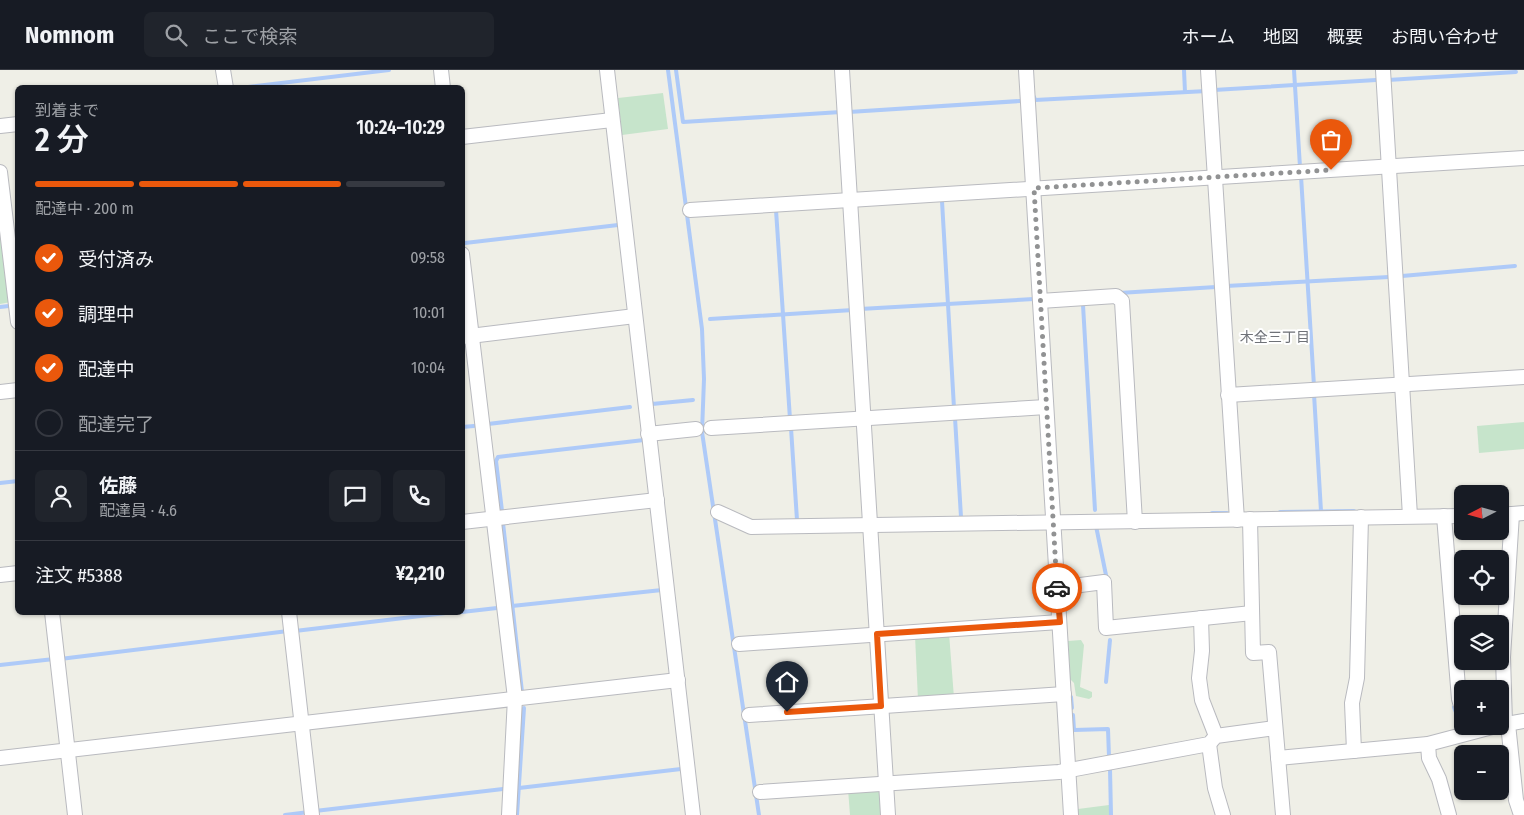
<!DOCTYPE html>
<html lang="ja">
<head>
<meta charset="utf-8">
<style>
  body { margin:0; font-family:"Fira Sans Condensed","Noto Sans JP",sans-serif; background:#20242c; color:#f1f3f6; height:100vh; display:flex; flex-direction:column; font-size:19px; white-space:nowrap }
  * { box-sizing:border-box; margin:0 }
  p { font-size:16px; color:#9ea1a6 }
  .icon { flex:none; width:28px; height:28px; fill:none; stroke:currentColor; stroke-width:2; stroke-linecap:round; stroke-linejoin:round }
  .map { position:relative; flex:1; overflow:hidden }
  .details { position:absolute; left:15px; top:15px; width:450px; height:530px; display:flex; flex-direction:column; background:#171b24; border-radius:8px; box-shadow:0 1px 4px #0004 }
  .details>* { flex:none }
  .needle { width:32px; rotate:264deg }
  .controls { position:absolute; left:1454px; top:415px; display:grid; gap:10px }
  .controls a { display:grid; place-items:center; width:55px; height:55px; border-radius:8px; background:#171b24; box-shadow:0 1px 4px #0004; font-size:25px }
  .pin { position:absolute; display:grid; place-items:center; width:42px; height:42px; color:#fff; margin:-51px -21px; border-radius:50% 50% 50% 0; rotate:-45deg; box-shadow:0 0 5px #0007 }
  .pin .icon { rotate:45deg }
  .courier { position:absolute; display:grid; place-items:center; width:50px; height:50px; margin:-25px; border:4px solid #ea580c; border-radius:50%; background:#fff; color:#222; box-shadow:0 1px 6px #0007 }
  .overview em { font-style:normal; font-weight:600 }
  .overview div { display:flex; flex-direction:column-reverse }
  .overview { display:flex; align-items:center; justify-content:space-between; height:85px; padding:0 20px }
  h1 { font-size:32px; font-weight:600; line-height:38px }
  .bar { display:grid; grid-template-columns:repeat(4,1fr); gap:8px 5px; align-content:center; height:60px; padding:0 20px }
  .bar i { height:6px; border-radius:4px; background:#363941 }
  .bar .selected { background:#ea580c }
  .bar p { grid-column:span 4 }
  .line { display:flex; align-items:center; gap:12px; padding:0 20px; border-top:1px solid #363941 }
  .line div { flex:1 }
  .round { display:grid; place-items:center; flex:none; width:52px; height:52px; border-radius:8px; background:#20242c }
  ol { padding:0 20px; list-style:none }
  li { display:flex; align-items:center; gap:15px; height:55px }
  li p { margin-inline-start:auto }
  li .icon { padding:5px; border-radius:50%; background:#ea580c; color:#fff; stroke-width:4 }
  li:last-child { color:#9ea1a6 }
  li i { width:28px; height:28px; border:2px solid #363941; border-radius:50% }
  header { display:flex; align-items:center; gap:30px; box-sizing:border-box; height:70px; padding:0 25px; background:#171b24; border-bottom:1px solid #363941 }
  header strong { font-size:24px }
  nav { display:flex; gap:28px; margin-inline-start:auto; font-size:18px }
  .search { width:350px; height:45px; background:#20242c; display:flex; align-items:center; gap:12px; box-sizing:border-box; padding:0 18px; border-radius:8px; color:#9ea1a6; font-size:19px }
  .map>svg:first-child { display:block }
  .green { fill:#c6e4cb }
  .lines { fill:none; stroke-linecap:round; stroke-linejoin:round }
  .stream { stroke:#aecaf8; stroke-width:4 }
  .street-casing { stroke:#b9babf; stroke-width:16 }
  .street { stroke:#fff; stroke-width:14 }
  .done { stroke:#919293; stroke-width:5; stroke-dasharray:0 9 }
  .route { stroke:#ea580c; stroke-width:6 }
  .labels { text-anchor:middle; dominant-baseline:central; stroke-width:4; stroke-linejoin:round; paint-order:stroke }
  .neighbourhood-label { font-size:14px; fill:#6f7278; stroke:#fff }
</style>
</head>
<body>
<header>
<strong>Nomnom</strong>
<div class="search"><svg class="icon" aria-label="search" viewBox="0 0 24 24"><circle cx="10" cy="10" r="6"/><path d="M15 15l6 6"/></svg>ここで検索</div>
<nav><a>ホーム</a><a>地図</a><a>概要</a><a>お問い合わせ</a></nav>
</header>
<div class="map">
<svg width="1524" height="745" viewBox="0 0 1524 745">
  <rect width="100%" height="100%" fill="#efefe7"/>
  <g class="green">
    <polygon points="663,23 668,59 622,65 618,28"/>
    <polygon points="0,155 11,232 0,234"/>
    <polygon points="1524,352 1524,379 1479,383 1477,356"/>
    <polygon points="949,563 954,628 918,630 915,566"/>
    <polygon points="1081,570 1084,575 1080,617 1092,622 1092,627 1089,629 1076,626 1074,613 1070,609 1068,571"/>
    <polygon points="848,719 882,720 884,745 850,745"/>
    <polygon points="1109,735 1109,745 1078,745 1078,739"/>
  </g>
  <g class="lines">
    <g class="stream">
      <polyline points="668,0 702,259 704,309 702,362 759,745"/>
      <polyline points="676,0 683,52 841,42"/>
      <polyline points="1184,0 1185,22"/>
      <polyline points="1294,0 1300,97"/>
      <polyline points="1388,10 1516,2"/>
      <polyline points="240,18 389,0"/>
      <polyline points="1214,20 1376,10"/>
      <polyline points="1034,27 1035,30 1207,21"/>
      <polyline points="849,42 1020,31"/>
      <polyline points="1301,106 1314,316"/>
      <polyline points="942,131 954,338"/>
      <polyline points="776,140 790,349"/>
      <polyline points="465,173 618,155"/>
      <polyline points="1402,206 1515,196"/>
      <polyline points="1226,216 1389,207"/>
      <polyline points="1119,223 1216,217"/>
      <polyline points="1083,235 1095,440"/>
      <polyline points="0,237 9,236"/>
      <polyline points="860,239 1034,229"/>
      <polyline points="710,249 853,240"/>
      <polyline points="1314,324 1321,441"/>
      <polyline points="651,331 652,334 693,330"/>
      <polyline points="955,348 961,447"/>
      <polyline points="488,354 630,337"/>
      <polyline points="462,357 474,356"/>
      <polyline points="791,358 797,450"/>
      <polyline points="0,413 18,411"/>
      <polyline points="502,441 496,391 498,387 644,370"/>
      <polyline points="1280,442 1354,441"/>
      <polyline points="1212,443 1227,443"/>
      <polyline points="503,453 522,622"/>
      <polyline points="1096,456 1107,510"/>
      <polyline points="512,536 662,520"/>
      <polyline points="462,542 497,538"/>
      <polyline points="295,561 454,542"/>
      <polyline points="60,589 288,561"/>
      <polyline points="0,595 54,589"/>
      <polyline points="1106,612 1110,570"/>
      <polyline points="1071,627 1072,638"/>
      <polyline points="1454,637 1462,658"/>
      <polyline points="1073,645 1074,660 1108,659 1109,687"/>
      <polyline points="1110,699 1111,745"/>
      <polyline points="519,718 681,699"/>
      <polyline points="315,741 503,719"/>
      <polyline points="285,745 309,742"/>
      <polyline points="517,745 524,638"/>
    </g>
    <g class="street-casing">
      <g id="street">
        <polyline points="223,0 226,18"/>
        <polyline points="441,0 443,18"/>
        <polyline points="607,0 693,745"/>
        <polyline points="842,0 888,745"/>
        <polyline points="1026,0 1071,745"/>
        <polyline points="1208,0 1237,450"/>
        <polyline points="1383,0 1410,446"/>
        <polyline points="0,56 18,54"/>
        <polyline points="462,67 612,50"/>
        <polyline points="0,102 18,252"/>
        <polyline points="690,140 1524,88"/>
        <polyline points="462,184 515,628 509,745"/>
        <polyline points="1040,231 1116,226 1122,231 1135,452"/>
        <polyline points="462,267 635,246"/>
        <polyline points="0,322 18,320"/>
        <polyline points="1228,325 1524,307"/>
        <polyline points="711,358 1046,337"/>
        <polyline points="648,364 696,359"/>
        <polyline points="718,442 751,457 1462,446"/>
        <polyline points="1500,445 1524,443"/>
        <polyline points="1444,446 1459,629 1462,639"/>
        <polyline points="1250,449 1253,583 1269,582 1283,745"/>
        <polyline points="462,452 657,430"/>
        <polyline points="0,505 18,503"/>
        <polyline points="1057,518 1104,512 1106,558 1252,543"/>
        <polyline points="52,542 75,745"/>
        <polyline points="289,542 312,745"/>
        <polyline points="1201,548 1202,581 1199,608 1202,630 1216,666"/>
        <polyline points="739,574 1059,552"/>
        <polyline points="749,645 1064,624"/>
        <polyline points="1505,654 1503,587 1512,444"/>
        <polyline points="1508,654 1516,730 1521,745"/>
        <polyline points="1501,655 1524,651"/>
        <polyline points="1209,674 1215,718 1223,745"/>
        <polyline points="1428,674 1429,688 1439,709 1449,745"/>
        <polyline points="1354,681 1352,633 1357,608 1361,447"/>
        <polyline points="0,688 678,610"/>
        <polyline points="1278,688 1428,674 1496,656"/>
        <polyline points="760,722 1059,702 1209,674 1216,666 1275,658"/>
      </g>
    </g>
    <use href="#street" class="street"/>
  </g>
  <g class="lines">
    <polyline class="done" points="1057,518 1034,118 1331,100"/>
    <polyline class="route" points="787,642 881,636 877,564 1060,552 1057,518"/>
  </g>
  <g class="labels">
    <g class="neighbourhood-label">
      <text x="1275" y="267">木全三丁目</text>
    </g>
  </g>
</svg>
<div class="controls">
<a><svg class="needle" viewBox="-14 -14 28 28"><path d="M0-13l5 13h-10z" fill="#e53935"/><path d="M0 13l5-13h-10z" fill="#9ea1a6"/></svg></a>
<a><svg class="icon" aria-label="locate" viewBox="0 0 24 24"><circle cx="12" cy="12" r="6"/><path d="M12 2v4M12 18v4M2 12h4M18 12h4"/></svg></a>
<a><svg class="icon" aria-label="layers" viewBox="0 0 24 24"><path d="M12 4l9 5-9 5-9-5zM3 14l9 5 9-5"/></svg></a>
<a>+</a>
<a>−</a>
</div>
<div class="pin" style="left:1331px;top:100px;background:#ea580c"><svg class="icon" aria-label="bag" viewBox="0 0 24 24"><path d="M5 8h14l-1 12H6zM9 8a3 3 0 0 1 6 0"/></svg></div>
<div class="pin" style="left:787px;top:642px;background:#1f2937"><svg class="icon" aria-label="home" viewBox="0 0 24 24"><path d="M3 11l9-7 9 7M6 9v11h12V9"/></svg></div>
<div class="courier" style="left:1057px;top:518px"><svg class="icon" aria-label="car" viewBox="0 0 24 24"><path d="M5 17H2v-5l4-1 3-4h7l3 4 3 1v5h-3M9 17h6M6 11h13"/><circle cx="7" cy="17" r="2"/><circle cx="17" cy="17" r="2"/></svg></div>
<section class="details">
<div class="overview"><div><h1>2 分</h1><p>到着まで</p></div><em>10:24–10:29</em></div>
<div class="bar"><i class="selected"></i><i class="selected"></i><i class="selected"></i><i></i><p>配達中 · 200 m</p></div>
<ol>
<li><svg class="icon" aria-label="check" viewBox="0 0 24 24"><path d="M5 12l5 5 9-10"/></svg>受付済み<p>09:58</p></li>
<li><svg class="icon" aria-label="check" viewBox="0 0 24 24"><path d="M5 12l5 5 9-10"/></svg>調理中<p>10:01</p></li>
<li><svg class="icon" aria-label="check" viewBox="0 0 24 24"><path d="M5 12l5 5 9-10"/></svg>配達中<p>10:04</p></li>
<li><i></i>配達完了</li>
</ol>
<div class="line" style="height:90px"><a class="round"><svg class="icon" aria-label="person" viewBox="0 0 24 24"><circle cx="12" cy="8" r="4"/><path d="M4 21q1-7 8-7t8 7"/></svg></a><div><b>佐藤</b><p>配達員 · 4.6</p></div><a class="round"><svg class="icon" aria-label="chat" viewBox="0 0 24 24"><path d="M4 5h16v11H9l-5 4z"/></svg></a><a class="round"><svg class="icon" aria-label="phone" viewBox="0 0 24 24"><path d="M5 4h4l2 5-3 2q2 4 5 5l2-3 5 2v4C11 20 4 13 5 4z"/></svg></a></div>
<div class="line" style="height:65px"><div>注文 #5388</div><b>¥2,210</b></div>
</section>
</div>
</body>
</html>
